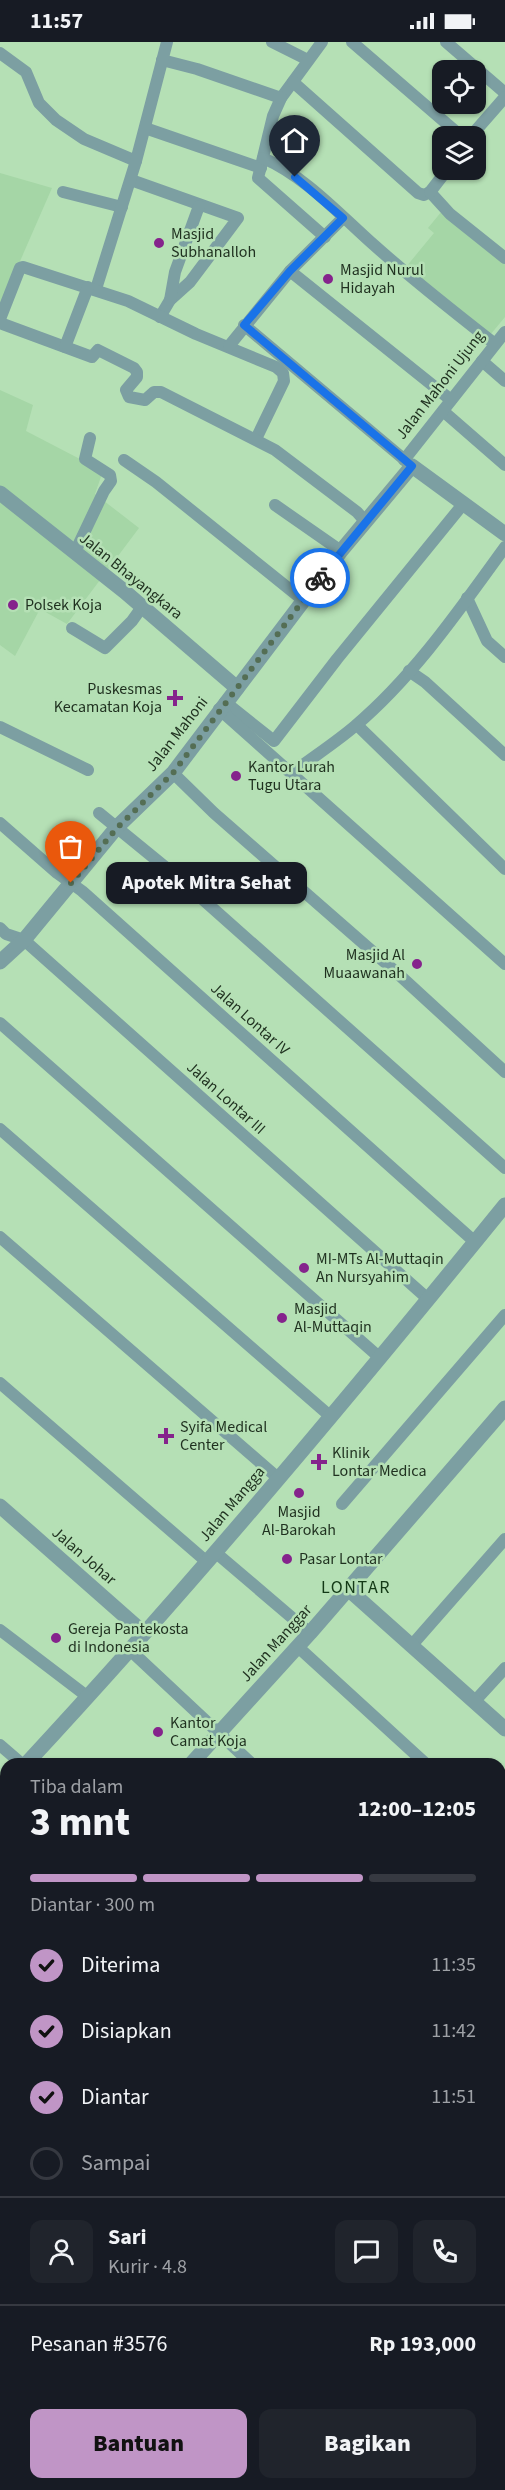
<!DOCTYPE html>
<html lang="id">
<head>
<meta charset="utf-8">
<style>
  body { margin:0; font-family:"Source Sans 3",sans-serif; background:#20242c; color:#f1f3f6; height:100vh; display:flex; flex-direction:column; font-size:22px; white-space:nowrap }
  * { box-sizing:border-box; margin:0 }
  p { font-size:20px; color:#9ea1a6 }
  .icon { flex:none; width:33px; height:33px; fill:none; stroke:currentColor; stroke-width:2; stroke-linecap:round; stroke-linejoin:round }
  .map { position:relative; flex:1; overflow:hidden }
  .panel { position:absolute; left:0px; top:1716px; width:506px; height:732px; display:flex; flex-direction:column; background:#171b24; border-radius:18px 18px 0 0; box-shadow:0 2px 4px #0004 }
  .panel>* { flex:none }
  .controls { position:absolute; left:432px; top:18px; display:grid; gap:12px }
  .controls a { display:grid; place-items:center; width:54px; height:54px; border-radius:12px; background:#171b24; box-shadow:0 2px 4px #0004; font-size:30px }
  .pin { position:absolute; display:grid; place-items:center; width:51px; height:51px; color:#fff; margin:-62px -26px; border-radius:50% 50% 50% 0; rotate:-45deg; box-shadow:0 0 6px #0007 }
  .pin .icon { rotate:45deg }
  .courier { position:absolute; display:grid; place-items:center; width:60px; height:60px; margin:-30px; border:4px solid #1a73e8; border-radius:50%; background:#fff; color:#222; box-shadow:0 2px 8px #0007 }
  .bubble { position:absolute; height:42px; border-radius:12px; background:#171b24; box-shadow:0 2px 4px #0004; font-size:20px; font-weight:800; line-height:42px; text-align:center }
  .overview em { font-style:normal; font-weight:800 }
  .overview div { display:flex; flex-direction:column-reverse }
  .overview { display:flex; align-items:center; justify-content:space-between; height:102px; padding:0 30px }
  h1 { font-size:39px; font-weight:800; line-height:45px }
  .bar { display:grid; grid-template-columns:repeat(4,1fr); gap:9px 6px; align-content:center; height:72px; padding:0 30px }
  .bar i { height:8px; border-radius:4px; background:#363941 }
  .bar .on { background:#c095c6 }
  .bar p { grid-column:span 4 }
  .line { display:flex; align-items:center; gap:15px; padding:0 30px; border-top:2px solid #363941 }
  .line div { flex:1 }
  .round { display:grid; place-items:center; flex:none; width:63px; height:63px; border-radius:12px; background:#20242c }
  ol { padding:0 30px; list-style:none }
  li { display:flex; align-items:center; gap:18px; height:66px }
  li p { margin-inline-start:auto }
  li .icon { padding:6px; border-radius:50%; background:#c095c6; color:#111; stroke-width:4 }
  li:last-child { color:#9ea1a6 }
  li i { width:33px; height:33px; border:3px solid #363941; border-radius:50% }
  .primary-button { display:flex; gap:12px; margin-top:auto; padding:12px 30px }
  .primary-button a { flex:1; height:69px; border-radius:12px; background:#c095c6; color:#111; font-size:24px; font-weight:800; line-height:69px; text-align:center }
  .primary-button a+a { background:#20242c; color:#f1f3f6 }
  .status { display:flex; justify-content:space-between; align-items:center; height:42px; padding:0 30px; background:#171b24; direction:ltr }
  .status svg { height:16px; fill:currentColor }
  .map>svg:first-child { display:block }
  .built { fill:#a5d6a6 }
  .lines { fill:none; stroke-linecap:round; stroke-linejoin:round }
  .minor { stroke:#7c9fa2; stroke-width:12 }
  .tertiary { stroke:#7c9fa2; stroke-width:15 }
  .done { stroke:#546e54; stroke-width:6; stroke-dasharray:0 10.8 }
  .route { stroke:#1a73e8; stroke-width:8 }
  .poi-dot { fill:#85238c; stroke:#b5e0b5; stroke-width:2 }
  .labels { text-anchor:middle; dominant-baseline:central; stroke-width:5; stroke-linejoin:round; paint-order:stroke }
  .poi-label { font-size:16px; fill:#1f301f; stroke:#b5e0b5; text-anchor:start }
  .street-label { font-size:16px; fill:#1f301f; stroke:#b5e0b5 }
  .neighbourhood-label { font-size:18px; letter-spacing:1.5px; fill:#133916; stroke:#b5e0b5 }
</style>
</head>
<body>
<div class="status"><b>11:57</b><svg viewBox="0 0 49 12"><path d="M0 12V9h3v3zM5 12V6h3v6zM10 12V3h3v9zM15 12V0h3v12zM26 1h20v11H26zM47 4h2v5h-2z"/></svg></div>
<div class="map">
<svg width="505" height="2448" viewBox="0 0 505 2448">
  <rect width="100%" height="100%" fill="#b5e0b5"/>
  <g class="built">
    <polygon points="0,131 52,146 0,265"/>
    <polygon points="442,169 505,221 505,275 490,293 406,225 434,191 428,186"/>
    <polygon points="0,348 33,363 26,389 103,429 95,452 139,486 67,582 40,567 15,614 0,603"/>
  </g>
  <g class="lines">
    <g class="minor">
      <polyline points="272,0 308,18"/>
      <polyline points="322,0 281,56 273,74 258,136 325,195"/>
      <polyline points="352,0 461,94"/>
      <polyline points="446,0 505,51"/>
      <polyline points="0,11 26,30 39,61 56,78 84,97 136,119"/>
      <polyline points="162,18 197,27 281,56"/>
      <polyline points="293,40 418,151 424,153 430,150"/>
      <polyline points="145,86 261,126"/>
      <polyline points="471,94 505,55"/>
      <path d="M 263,116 C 305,134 340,173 374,203 C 413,238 454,270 495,302"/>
      <polyline points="131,138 238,176 190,240 170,258 160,275"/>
      <polyline points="63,150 122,165"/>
      <polyline points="430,150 450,172 505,216"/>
      <polyline points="430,150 447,128"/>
      <polyline points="290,229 451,358"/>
      <polyline points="96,247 136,119 167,0"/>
      <polyline points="170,258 175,230 199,164"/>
      <polyline points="0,277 20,226 23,225 128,259 196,292 276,325 283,331 284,339 256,397"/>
      <polyline points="0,281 92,315 98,308 134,326 137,330 137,335 126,348 129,355 145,358 154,350 161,350 275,408 357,470 365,479"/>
      <polyline points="244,283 412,424"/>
      <polyline points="229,304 290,229 343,176"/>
      <polyline points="65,305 88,245"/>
      <polyline points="482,319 505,339"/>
      <polyline points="443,369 505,423"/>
      <polyline points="124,418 156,440 303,558"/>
      <polyline points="404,418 505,290"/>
      <polyline points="275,463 341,509"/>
      <polyline points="75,510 104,449 111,439 110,433 85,417 90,396"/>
      <polyline points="467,556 487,599 505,615"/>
      <polyline points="72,586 105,606 132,579 142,565"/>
      <polyline points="409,629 425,640 505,713"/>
      <polyline points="225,660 274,699 337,617 464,461"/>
      <polyline points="219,667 505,922"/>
      <polyline points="357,683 505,827"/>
      <polyline points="0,685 88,728"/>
      <polyline points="173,731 214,771 396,930 505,1030"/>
      <path d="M 292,731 C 313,715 335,701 355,684 C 414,634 460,567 505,505"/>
      <polyline points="99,771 181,838 505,1126"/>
      <polyline points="0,781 57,831 82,849 475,1200"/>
      <polyline points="0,886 6,892 24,898 428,1257"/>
      <polyline points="0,981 379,1315"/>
      <polyline points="0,1087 330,1374"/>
      <polyline points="0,1195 278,1436"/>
      <polyline points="0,1341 207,1520"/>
      <polyline points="342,1462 505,1273"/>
      <polyline points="215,1510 310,1591"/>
      <polyline points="0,1588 88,1655"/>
      <polyline points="412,1603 505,1497"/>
      <polyline points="298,1605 426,1722"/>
      <polyline points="130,1608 252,1722"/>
      <polyline points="474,1660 505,1626"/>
      <polyline points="0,1703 22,1722"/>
      <polyline points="500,1788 505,1793"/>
      <polyline points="500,1940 505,1945"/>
      <polyline points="0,2001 6,2006"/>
      <polyline points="500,2066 505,2059"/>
      <polyline points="0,2130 6,2135"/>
      <polyline points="500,2208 505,2213"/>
      <polyline points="500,2327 505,2332"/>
      <polyline points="0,2413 6,2418"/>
      <polyline points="500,2439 505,2444"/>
      <polyline points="32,2442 39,2448"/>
      <polyline points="270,2442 277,2448"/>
      <polyline points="354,2442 361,2448"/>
      <polyline points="165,2448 170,2442"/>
    </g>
    <g class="tertiary">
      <polyline points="0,451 124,549 237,646"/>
      <polyline points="0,920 24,898 117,785 173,731 341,509 412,424 505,492"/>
      <polyline points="0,1464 144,1591"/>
      <polyline points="348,1547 505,1687"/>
      <path d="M 26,1722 C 193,1542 350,1354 505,1163"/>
      <polyline points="191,1722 310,1591 505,1366"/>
      <polyline points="0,1749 6,1743"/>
      <polyline points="0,1935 6,1928"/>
      <polyline points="0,2280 6,2285"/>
      <polyline points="179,2442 186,2448"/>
    </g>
  </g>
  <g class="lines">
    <polyline class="done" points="71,841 117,786 173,731 320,536"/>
    <polyline class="route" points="295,135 343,176 290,229 244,283 412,424 320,536"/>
  </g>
  <g class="poi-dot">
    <circle cx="159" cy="201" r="6"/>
    <circle cx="328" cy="237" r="6"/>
    <circle cx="13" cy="563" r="6"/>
    <path d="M172 647h6v6h6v6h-6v6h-6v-6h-6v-6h6z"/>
    <circle cx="236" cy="734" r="6"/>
    <circle cx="417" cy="922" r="6"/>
    <circle cx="304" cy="1226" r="6"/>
    <circle cx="282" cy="1276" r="6"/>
    <path d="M163 1385h6v6h6v6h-6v6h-6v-6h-6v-6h6z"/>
    <path d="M316 1411h6v6h6v6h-6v6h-6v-6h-6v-6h6z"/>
    <circle cx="299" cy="1451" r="6"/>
    <circle cx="287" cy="1517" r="6"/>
    <circle cx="56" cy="1596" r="6"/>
    <circle cx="158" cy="1690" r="6"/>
  </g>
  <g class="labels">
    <g class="poi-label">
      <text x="171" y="192">Masjid<tspan x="171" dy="18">Subhanalloh</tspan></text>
      <text x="340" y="228">Masjid Nurul<tspan x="340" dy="18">Hidayah</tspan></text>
      <text x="25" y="563">Polsek Koja</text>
      <text x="162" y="647" text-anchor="end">Puskesmas<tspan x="162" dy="18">Kecamatan Koja</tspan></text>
      <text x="248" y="725">Kantor Lurah<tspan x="248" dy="18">Tugu Utara</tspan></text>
      <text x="405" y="913" text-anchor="end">Masjid Al<tspan x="405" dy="18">Muaawanah</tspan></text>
      <text x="316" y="1217">MI-MTs Al-Muttaqin<tspan x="316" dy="18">An Nursyahim</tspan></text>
      <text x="294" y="1267">Masjid<tspan x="294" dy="18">Al-Muttaqin</tspan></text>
      <text x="180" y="1385">Syifa Medical<tspan x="180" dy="18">Center</tspan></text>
      <text x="332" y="1411">Klinik<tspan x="332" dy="18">Lontar Medica</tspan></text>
      <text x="299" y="1470" text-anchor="middle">Masjid<tspan x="299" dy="18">Al-Barokah</tspan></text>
      <text x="299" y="1517">Pasar Lontar</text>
      <text x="68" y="1587">Gereja Pantekosta<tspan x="68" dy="18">di Indonesia</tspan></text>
      <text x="170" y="1681">Kantor<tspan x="170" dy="18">Camat Koja</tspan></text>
    </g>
    <g class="street-label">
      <text transform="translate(440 343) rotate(-52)">Jalan Mahoni Ujung</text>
      <text transform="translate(131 534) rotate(39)">Jalan Bhayangkara</text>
      <text transform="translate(177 692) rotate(-52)">Jalan Mahoni</text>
      <text transform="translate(250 977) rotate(42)">Jalan Lontar IV</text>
      <text transform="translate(226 1056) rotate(42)">Jalan Lontar III</text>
      <text transform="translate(232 1462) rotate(-50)">Jalan Mangga</text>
      <text transform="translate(84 1514) rotate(41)">Jalan Johar</text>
      <text transform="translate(276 1601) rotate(-48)">Jalan Manggar</text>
    </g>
    <g class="neighbourhood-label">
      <text x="356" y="1545">LONTAR</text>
    </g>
  </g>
</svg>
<div class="controls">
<a><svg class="icon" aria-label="locate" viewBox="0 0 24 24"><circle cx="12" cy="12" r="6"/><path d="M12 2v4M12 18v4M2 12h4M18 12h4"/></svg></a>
<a><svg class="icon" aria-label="layers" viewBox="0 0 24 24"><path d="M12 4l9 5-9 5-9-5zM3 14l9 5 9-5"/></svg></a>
</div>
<div class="pin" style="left:71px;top:841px;background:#ea580c"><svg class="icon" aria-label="bag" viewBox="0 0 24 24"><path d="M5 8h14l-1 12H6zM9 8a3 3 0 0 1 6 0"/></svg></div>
<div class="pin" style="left:295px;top:135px;background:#1f2937"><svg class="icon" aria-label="home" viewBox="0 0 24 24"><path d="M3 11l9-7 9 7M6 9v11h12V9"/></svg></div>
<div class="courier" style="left:320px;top:536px"><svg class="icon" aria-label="bike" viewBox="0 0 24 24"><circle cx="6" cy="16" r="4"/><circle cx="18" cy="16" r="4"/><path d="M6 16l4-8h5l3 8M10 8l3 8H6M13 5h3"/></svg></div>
<div class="bubble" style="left:106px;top:820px;width:201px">Apotek Mitra Sehat</div>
<section class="panel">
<div class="overview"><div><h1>3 mnt</h1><p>Tiba dalam</p></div><em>12:00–12:05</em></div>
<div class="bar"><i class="on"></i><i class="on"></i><i class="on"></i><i></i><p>Diantar · 300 m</p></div>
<ol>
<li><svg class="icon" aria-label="check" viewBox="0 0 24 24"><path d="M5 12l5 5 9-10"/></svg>Diterima<p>11:35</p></li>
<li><svg class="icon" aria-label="check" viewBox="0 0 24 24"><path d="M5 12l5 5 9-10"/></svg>Disiapkan<p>11:42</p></li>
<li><svg class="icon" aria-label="check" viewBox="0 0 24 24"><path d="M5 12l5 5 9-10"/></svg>Diantar<p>11:51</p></li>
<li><i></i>Sampai</li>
</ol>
<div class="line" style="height:108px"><a class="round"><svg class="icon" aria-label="person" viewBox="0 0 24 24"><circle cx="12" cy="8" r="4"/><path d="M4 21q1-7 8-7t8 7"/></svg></a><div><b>Sari</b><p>Kurir · 4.8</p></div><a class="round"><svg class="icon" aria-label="chat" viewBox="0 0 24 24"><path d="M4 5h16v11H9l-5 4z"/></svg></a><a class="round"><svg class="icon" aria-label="phone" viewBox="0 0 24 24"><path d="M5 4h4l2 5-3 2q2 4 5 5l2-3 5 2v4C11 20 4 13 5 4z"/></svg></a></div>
<div class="line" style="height:78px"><div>Pesanan #3576</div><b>Rp 193,000</b></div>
<div class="primary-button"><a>Bantuan</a><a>Bagikan</a></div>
</section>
</div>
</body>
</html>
